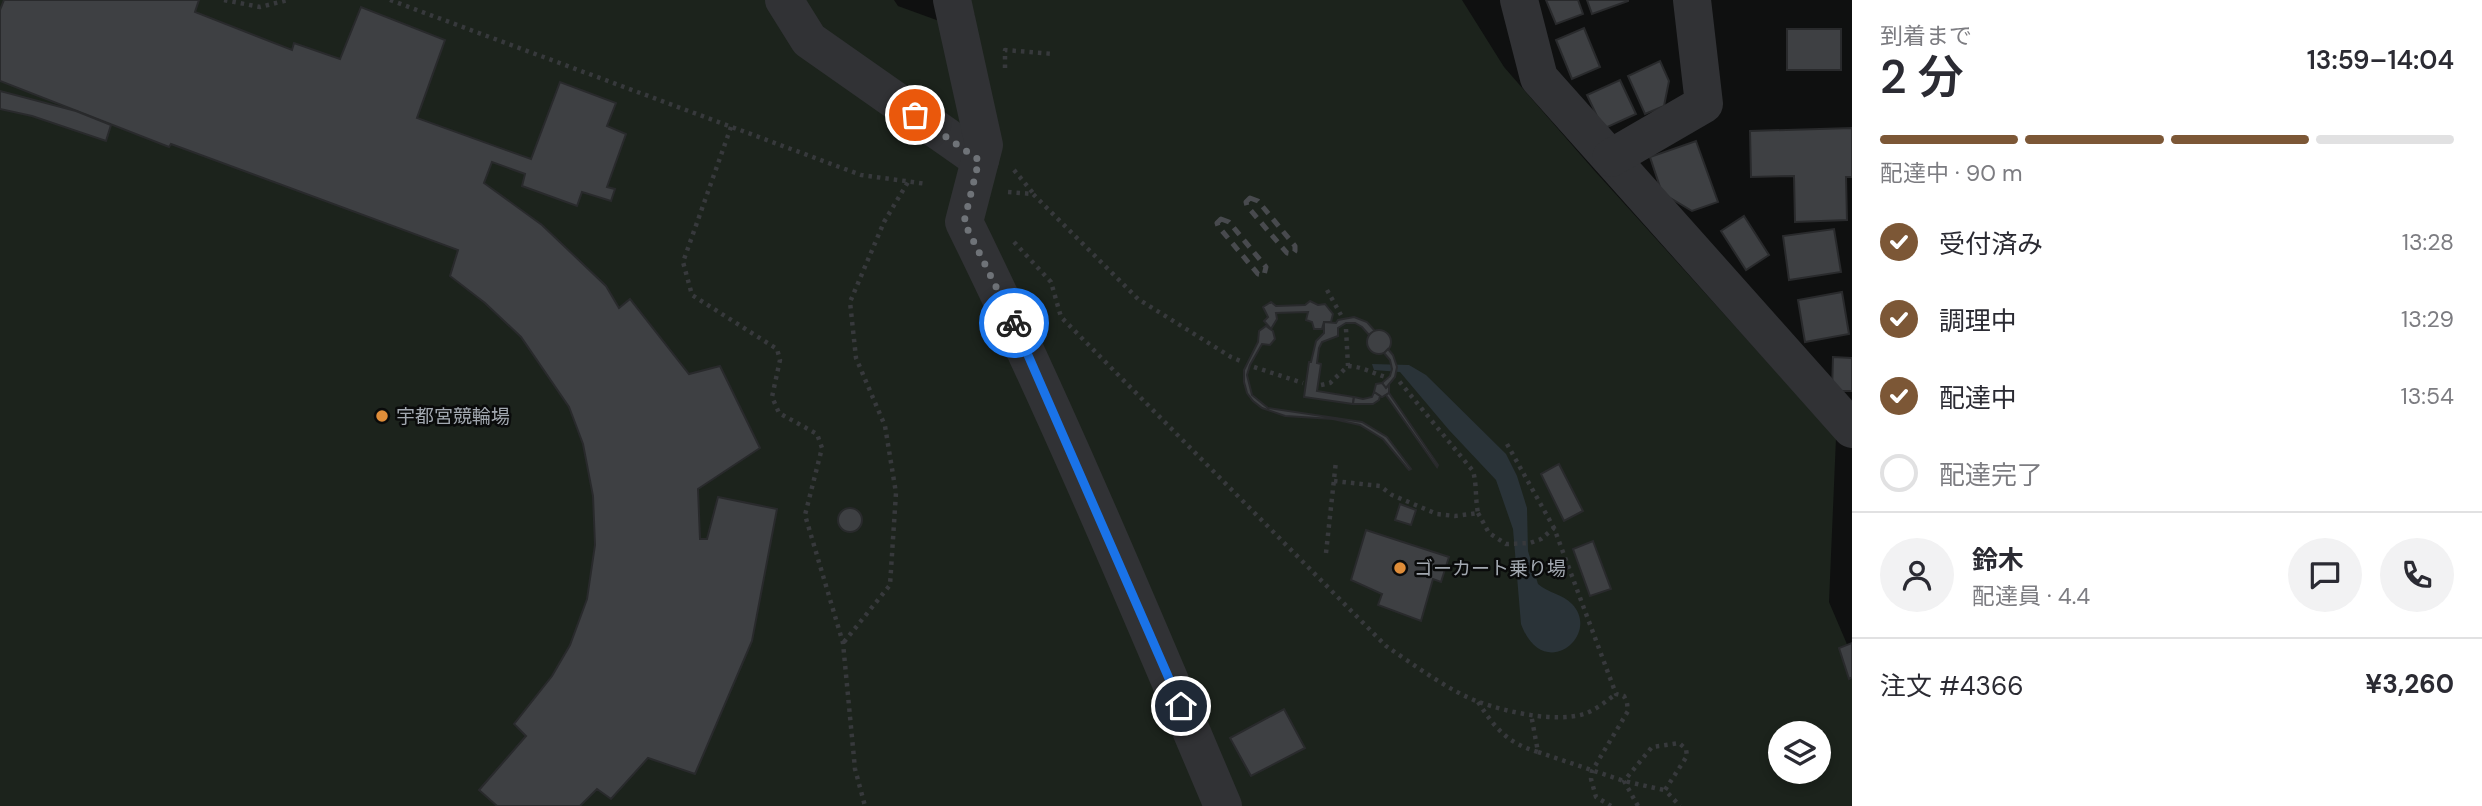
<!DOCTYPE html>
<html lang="ja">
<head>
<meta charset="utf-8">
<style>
  body { margin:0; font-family:"DM Sans","Noto Sans JP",sans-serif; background:#f2f2f3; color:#2b2b33; height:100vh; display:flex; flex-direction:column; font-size:26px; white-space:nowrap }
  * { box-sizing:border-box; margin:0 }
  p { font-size:23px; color:#7c7c81 }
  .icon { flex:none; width:38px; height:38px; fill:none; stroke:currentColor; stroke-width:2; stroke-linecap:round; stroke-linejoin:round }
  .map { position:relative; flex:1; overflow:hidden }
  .details { display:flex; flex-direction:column; background:#fff; width:630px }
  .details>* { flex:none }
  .buttons { position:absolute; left:1768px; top:721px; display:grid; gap:14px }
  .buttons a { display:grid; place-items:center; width:63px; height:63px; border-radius:50%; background:#fff; box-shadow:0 4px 10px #0003; font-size:35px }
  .pin { position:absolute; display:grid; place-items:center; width:60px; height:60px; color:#fff; margin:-30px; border:4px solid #fff; border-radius:50%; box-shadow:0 2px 7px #0007 }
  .courier { position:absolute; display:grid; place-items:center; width:70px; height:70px; margin:-35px; border:5px solid #1a73e8; border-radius:50%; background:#fff; color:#222; box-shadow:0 2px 9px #0007 }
  .overview em { font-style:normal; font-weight:600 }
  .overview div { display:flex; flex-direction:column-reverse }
  .overview { display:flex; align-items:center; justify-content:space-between; height:119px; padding:0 28px }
  h1 { font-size:46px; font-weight:600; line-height:52px }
  .bar { display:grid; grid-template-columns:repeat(4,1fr); gap:10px 7px; align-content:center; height:84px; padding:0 28px }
  .bar i { height:9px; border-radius:5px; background:#e1e1e2 }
  .bar .current { background:#7c5736 }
  .bar p { grid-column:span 4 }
  .line { display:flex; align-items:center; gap:18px; padding:0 28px; border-top:2px solid #e1e1e2 }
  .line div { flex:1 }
  .round { display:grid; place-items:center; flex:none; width:74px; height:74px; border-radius:37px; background:#f2f2f3 }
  ol { padding:0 28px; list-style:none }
  li { display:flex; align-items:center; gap:21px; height:77px }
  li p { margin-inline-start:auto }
  li .icon { padding:7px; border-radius:50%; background:#7c5736; color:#fff; stroke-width:4 }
  li:last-child { color:#7c7c81 }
  li i { width:38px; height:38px; border:4px solid #e1e1e2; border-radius:50% }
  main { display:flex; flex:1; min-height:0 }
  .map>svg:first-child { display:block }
  .green { fill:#1c231c; fill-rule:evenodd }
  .water { fill:#2a3338 }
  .building { fill:#3e4043; stroke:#292a2c; stroke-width:2 }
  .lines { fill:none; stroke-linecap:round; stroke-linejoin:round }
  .path { stroke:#37393c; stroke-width:4.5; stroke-dasharray:3.5 5; stroke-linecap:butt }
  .minor { stroke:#313235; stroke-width:38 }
  .rail { stroke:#484a4e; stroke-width:5; stroke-dasharray:9 7; stroke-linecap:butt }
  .done { stroke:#6f7378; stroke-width:7; stroke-dasharray:0 12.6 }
  .route { stroke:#1a73e8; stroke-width:9 }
  .poi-dot { fill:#df8d39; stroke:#0a0b0b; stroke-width:2.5 }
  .labels { text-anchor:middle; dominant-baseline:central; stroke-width:5; stroke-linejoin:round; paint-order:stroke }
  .poi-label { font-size:19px; fill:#a2a8b0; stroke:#0a0b0b; text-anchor:start }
</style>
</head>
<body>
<main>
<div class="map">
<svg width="1852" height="806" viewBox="0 0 1852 806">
  <rect width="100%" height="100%" fill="#0f1010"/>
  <path class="green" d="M 0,0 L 894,0 L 898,6 L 942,22 L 975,16 L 968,0 L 1462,0 L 1504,67 L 1593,169 L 1836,438 L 1829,602 L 1852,656 L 1852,806 L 0,806 ZM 1780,733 L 1818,733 L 1818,772 L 1780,772 Z"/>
  <path class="water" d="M 1372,364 L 1409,365 L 1426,375 L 1506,454 L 1517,476 L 1527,508 L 1528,551 L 1538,584 C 1548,593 1563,594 1572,604 C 1602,635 1543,684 1521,624 L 1513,529 L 1496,480 L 1449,430 L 1400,372 L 1374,370 Z"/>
  <g class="building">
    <polygon points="4,0 199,0 195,12 292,50 294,43 340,59 361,7 445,40 417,118 531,159 560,82 616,103 607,126 626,134 607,187 615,189 611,201 582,192 577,206 522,186 525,174 492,162 484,183 542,225 606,286 619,308 630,299 689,374 720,366 760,448 698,489 700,539 707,539 718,497 777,509 752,641 695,774 648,758 611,799 597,789 580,806 497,806 479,790 526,736 514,724 552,676 570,645 587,599 595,545 593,496 583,444 569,407 521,337 485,303 450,276 458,250 171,144 169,147 0,81 0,10"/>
    <polygon points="1546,0 1578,0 1583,14 1556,24"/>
    <polygon points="1587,0 1628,0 1628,1 1592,14"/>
    <polygon points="1584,28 1600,67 1572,79 1556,40"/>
    <rect x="1787" y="29" width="54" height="41"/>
    <polygon points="1660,61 1669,81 1664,106 1645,114 1628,76"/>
    <polygon points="1620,80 1636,114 1603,129 1587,95"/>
    <polygon points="0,91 76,111 111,125 106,141 32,116 0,109"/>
    <polygon points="1852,128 1852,177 1846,177 1847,220 1795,222 1794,176 1751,177 1750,131"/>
    <polygon points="1696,141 1718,202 1692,211 1662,193 1650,157"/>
    <polygon points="1744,216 1769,255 1746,270 1721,231"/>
    <polygon points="1834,229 1841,272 1789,280 1783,236"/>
    <polygon points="1842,292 1849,334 1805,342 1798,300"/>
    <polygon points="1310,301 1318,305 1325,304 1333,314 1331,322 1324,322 1322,329 1314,329 1312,322 1306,320 1308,312 1276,313 1277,319 1271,329 1264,321 1268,317 1263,307 1271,302 1276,306 1305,305"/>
    <polygon points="1354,317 1367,322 1375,331 1369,335 1362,327 1355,323 1346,323 1338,328 1338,336 1322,342 1319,348 1317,363 1321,364 1317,391 1354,397 1353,404 1304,397 1309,362 1311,362 1316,341 1324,333 1324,322 1336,323 1338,320"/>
    <polygon points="1266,326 1273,331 1275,339 1270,345 1262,344 1250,365 1247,375 1252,395 1268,408 1362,422 1387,437 1411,469 1409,470 1383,439 1360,425 1333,419 1285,416 1262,408 1253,401 1247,393 1244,382 1244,370 1258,342 1259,331"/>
    <circle cx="1379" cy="342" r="12"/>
    <polygon points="1388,349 1393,355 1397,367 1395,377 1386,388 1382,383 1390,376 1392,369 1390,360 1384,353"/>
    <polygon points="1833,357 1852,358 1852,391 1832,391"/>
    <polygon points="1382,383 1386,388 1389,385 1389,393 1382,397 1374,392 1376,384"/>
    <polygon points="1374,392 1380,396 1379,400 1373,404 1353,404 1354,397 1363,399 1372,397"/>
    <polygon points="1389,393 1438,465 1437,467 1386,395"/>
    <polygon points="1559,464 1583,511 1564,521 1541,474"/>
    <polygon points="1400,504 1416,510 1411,525 1395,520"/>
    <circle cx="850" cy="520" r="12"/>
    <polygon points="1366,530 1449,557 1441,582 1433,579 1421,621 1378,605 1382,594 1351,580"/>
    <polygon points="1593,541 1611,589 1590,596 1573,549"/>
    <polygon points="1852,643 1852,677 1849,679 1839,648"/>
    <polygon points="1284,709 1305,748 1251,776 1230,738"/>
  </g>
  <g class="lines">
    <g class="path">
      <polyline points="224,0 260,7 288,0"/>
      <polyline points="390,0 861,175 927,184"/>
      <polyline points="1005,68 1005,50 1054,54"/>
      <polyline points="731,127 683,262 692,295 777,349 780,360 772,397 779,413 817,434 822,448 805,515 843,643 855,769 865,806"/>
      <polyline points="1014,170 1033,193"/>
      <polyline points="1008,192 1033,194 1138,299 1231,357 1243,362"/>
      <path d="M 1014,242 L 1051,282 L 1061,317 L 1386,646 C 1413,664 1449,691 1479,702 C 1507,712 1555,723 1584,714 C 1596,710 1606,701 1616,694"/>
      <polyline points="1327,290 1341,315"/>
      <polyline points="1346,329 1348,366"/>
      <polyline points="1254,367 1303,383"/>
      <path d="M 1321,385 L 1330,383 L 1348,366 C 1364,367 1374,374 1389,378"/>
      <polyline points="1507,444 1554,528"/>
      <path d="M 1334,481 L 1380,486 L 1392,495 L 1437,514 L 1455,516 L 1478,513 C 1475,498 1477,485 1473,471 L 1399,381 L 1395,380"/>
      <polyline points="1478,513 1489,533 1506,544 1530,543 1541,539 1554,528 1616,694 1624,696 1627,703 1628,711 1592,771 1591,779 1596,797 1611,806"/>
      <polyline points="1326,553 1336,461"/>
      <polyline points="844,642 890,585 896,493 885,426 856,358 850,302 884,222 908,182"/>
      <path d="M 1478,702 C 1495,728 1507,743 1538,752 L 1531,714"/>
      <polyline points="1538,752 1624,781 1664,790"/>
      <polyline points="1638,806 1624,781 1652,747 1679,743 1686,749 1687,756 1665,790 1680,806"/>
    </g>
    <g class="minor">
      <polyline points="784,0 809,40 980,160"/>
      <path d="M 952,0 L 984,145 L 964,222 C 1058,413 1140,610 1223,806"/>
      <polyline points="1519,0 1539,78 1852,429"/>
      <polyline points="1611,158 1704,104 1692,0"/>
    </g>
    <g class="rail">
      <polygon points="1250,198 1258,201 1295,246 1295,251 1293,254 1287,253 1247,206 1246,202"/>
      <polygon points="1221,219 1229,222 1266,267 1264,275 1258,274 1218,226 1217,223"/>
    </g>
  </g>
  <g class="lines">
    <polyline class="done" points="915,115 979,160 964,222 1014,323"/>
    <polyline class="route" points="1014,323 1181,706"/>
  </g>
  <g class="poi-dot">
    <circle cx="382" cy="416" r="7"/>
    <circle cx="1400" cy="568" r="7"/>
  </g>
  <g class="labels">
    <g class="poi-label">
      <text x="396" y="416">宇都宮競輪場</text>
      <text x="1414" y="568">ゴーカート乗り場</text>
    </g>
  </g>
</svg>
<div class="buttons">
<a><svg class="icon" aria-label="layers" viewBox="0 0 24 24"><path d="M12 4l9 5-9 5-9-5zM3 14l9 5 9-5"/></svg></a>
</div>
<div class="pin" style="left:915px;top:115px;background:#ea580c"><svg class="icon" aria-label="bag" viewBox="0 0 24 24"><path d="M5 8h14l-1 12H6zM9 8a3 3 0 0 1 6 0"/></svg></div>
<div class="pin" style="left:1181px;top:706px;background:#1f2937"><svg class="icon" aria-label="home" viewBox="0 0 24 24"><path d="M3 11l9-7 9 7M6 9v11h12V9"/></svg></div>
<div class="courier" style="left:1014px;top:323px"><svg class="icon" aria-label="bike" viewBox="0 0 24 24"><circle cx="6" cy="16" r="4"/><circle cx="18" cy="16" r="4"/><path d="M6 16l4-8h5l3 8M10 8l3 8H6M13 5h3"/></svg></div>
</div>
<section class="details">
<div class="overview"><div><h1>2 分</h1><p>到着まで</p></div><em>13:59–14:04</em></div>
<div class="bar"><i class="current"></i><i class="current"></i><i class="current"></i><i></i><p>配達中 · 90 m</p></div>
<ol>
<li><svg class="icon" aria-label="check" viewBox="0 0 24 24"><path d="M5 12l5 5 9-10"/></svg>受付済み<p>13:28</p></li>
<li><svg class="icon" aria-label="check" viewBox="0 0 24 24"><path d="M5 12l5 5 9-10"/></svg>調理中<p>13:29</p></li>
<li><svg class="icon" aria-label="check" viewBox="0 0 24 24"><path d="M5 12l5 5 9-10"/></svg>配達中<p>13:54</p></li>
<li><i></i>配達完了</li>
</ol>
<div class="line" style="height:126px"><a class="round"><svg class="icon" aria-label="person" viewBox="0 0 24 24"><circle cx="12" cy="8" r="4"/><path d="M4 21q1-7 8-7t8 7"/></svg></a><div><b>鈴木</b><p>配達員 · 4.4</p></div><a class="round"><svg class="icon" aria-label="chat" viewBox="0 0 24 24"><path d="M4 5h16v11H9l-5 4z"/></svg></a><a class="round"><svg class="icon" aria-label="phone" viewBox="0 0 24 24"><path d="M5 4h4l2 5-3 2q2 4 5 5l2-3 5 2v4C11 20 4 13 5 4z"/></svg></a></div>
<div class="line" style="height:91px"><div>注文 #4366</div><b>¥3,260</b></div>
</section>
</main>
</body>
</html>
